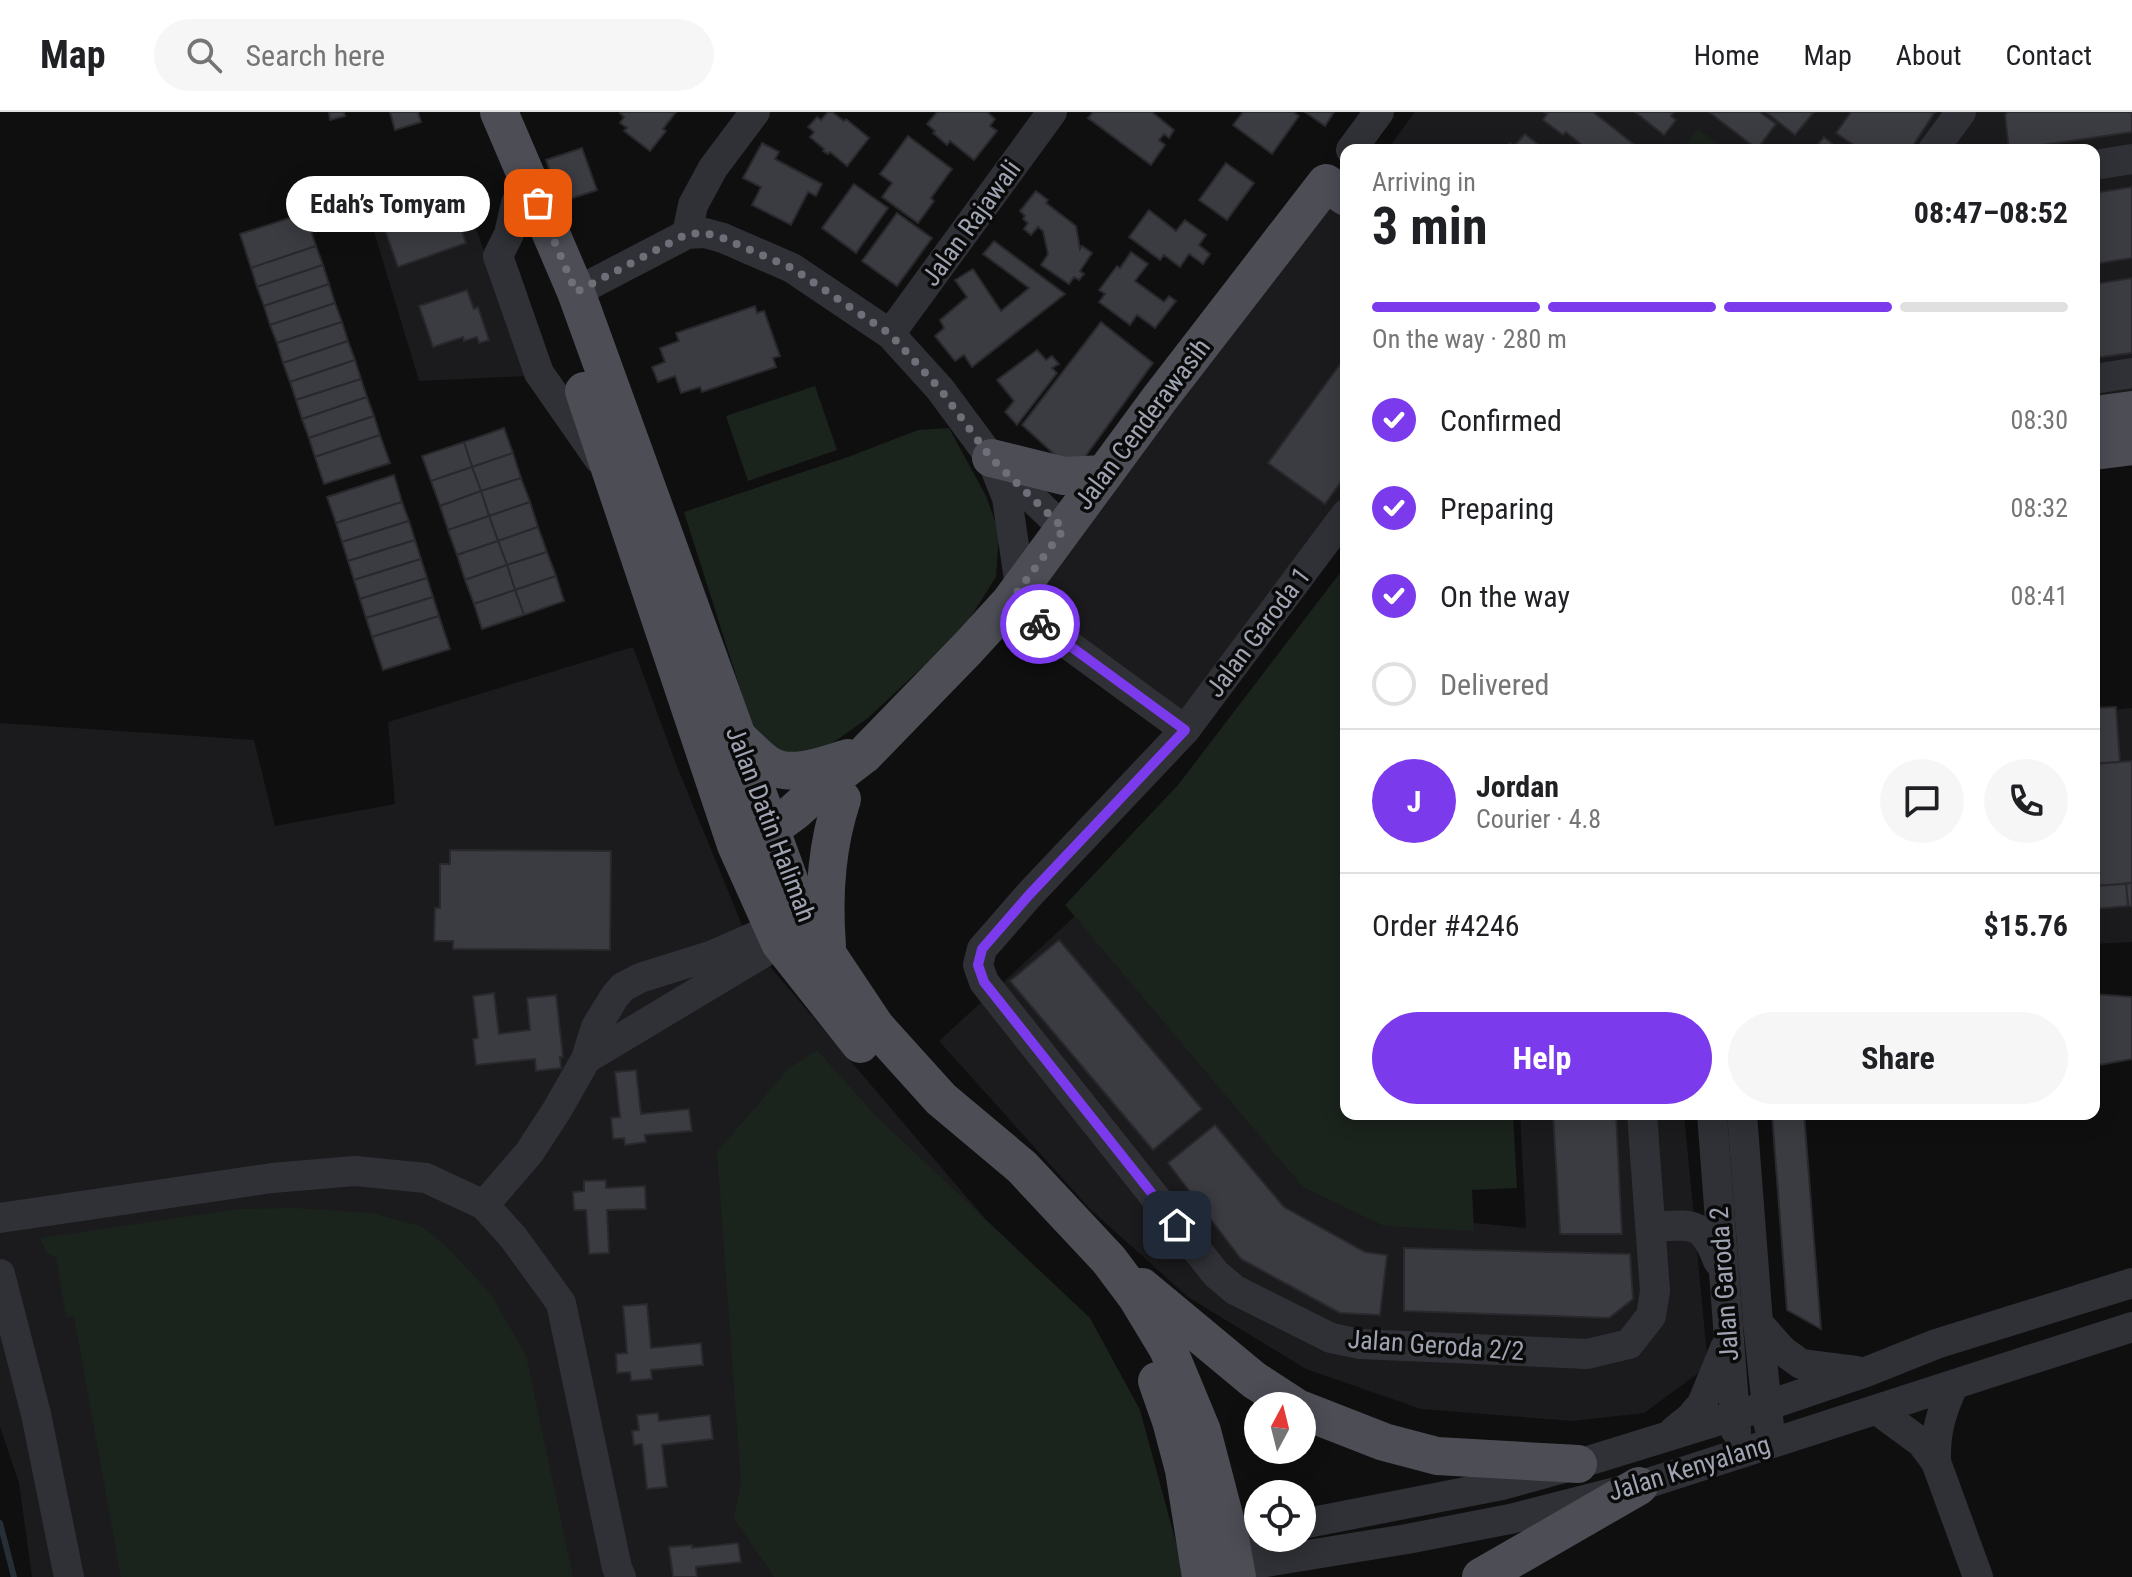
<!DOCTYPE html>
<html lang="en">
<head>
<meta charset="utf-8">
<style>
  body { margin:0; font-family:"Roboto Condensed",sans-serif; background:#f6f6f6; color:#202124; height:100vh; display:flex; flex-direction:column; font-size:30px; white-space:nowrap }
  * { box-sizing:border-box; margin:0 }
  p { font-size:26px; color:#757577 }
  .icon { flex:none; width:44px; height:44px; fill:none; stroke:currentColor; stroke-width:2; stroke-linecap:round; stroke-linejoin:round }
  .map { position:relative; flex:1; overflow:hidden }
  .drawer { position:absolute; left:1340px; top:32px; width:760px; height:976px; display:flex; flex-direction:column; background:#fff; border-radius:16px; box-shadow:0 4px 20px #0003 }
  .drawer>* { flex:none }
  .needle { width:52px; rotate:7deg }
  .tools { position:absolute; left:1244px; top:1280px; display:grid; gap:16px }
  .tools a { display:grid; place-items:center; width:72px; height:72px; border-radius:50%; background:#fff; box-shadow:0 4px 20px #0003; font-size:40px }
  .pin { position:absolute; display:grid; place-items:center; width:68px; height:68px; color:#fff; margin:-34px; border-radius:16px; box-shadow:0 4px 12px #0006 }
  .courier { position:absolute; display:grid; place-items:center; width:80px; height:80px; margin:-40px; border:6px solid #7c3aed; border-radius:50%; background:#fff; color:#222; box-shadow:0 2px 10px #0007 }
  .bubble { position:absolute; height:56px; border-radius:28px; background:#fff; box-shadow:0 4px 20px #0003; font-size:26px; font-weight:700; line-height:56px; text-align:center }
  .head em { font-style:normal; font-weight:700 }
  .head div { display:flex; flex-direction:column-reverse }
  .head { display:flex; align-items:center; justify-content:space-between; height:136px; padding:0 32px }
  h1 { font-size:52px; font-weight:700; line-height:60px }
  .bar { display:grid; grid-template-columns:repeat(4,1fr); gap:12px 8px; align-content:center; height:96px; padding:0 32px }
  .bar i { height:10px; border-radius:6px; background:#e0e0e0 }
  .bar .selected { background:#7c3aed }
  .bar p { grid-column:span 4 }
  .line { display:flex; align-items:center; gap:20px; padding:0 32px; border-top:2px solid #e0e0e0 }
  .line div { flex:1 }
  .round { display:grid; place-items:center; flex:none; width:84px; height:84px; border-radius:42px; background:#f6f6f6 }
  ol { padding:0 32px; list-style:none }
  li { display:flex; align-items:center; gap:24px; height:88px }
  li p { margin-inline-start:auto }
  li .icon { padding:8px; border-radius:50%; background:#7c3aed; color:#fff; stroke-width:4 }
  li:last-child { color:#757577 }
  li i { width:44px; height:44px; border:4px solid #e0e0e0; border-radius:50% }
  .primary-button { display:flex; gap:16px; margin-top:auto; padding:16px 32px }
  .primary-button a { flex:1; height:92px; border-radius:48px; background:#7c3aed; color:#fff; font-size:32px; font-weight:700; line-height:92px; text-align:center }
  .primary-button a+a { background:#f6f6f6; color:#202124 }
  header { display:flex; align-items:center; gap:48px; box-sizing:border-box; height:112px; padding:0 40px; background:#fff; border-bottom:2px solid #e0e0e0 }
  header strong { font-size:38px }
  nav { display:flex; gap:44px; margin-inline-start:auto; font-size:28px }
  .search { width:560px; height:72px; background:#f6f6f6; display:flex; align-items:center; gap:20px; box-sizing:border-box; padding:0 28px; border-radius:44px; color:#757577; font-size:30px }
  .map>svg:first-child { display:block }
  .built { fill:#1b1b1d }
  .green { fill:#1b231d }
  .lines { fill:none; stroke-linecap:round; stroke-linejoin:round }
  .stream { stroke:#272f36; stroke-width:6 }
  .building { fill:#3b3c41; stroke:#29292d; stroke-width:2 }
  .minor { stroke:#303136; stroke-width:30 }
  .major { stroke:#4c4d55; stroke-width:38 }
  .done { stroke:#6d7079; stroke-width:8; stroke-dasharray:0 14.4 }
  .route { stroke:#7c3aed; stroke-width:10 }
  .labels { text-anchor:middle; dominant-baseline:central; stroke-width:7; stroke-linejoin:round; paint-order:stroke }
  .street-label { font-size:26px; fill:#9fa4b2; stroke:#0a0a0b }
</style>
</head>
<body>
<header>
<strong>Map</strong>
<div class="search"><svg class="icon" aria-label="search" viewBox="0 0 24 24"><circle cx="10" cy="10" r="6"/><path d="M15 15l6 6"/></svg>Search here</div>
<nav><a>Home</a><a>Map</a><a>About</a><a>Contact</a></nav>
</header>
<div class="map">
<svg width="2132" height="1465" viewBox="0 0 2132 1465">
  <rect width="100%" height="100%" fill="#0f0f10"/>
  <g class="built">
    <polygon points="1415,0 2132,0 2132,290 2094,295 2094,38 1387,38"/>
    <polygon points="464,82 527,264 419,269 372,113"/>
    <polygon points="1328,87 1346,99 1346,392 1184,606 1022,489"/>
    <polygon points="633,535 678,657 749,830 1122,1267 1156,1465 32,1465 19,1371 0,1315 0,611 254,628 275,714 395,692 388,610"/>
    <polygon points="2132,596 2132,830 2094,832 2094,600"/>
    <polygon points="1086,794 1362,1100 1526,1116 1520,1002 1684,1002 1708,1254 1644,1301 1573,1309 1421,1297 1306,1257 1188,1185 1090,1097 939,929"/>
  </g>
  <g class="green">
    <polygon points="1698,17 1725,38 1681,38"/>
    <polygon points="815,274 837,338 748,369 726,304"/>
    <polygon points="949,316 986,384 999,420 996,465 963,517 868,606 824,637 779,645 750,608 684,400 848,345 918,318"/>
    <polygon points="1346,453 1346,1002 1513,1002 1517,1076 1472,1078 1474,1119 1384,1114 1303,1075 1065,793 1178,673"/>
    <polygon points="817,938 876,1004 1090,1206 1140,1298 1177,1434 1183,1465 774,1465 734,1406 741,1372 717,1040 789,956"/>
    <polygon points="296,1096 372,1101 421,1114 447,1135 490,1181 526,1243 573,1465 121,1465 74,1205 66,1205 56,1145 47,1142 40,1126 238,1097"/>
  </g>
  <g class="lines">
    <polyline class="stream" points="0,1411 14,1465"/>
  </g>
  <g class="building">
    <polygon points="329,0 344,0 345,4 330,8"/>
    <polygon points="390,0 418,0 421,10 395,18"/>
    <polygon points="621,0 676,0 663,17 666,19 650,39 624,19 627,16 620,11 624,5 620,1"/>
    <polygon points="828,0 832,0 844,9 846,7 869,26 847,54 830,40 828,42 823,39 824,37 810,25 814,20 808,15 817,5 821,8"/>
    <polygon points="937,0 987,0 995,7 990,14 997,19 974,48 950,29 947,33 933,21 935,19 927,12"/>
    <polygon points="1093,0 1152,0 1174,18 1169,26 1164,22 1159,28 1165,33 1151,53 1088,6"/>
    <polygon points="1243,0 1293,0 1299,4 1272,42 1233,13"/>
    <polygon points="1305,0 1334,0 1325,14"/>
    <polygon points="1544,0 1593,0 1641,38 1588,38 1566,20 1563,23 1543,8 1547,2"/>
    <polygon points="1635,0 1674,0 1671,4 1676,8 1664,23"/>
    <polygon points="1709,0 1760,0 1776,12 1757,37"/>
    <polygon points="1766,0 1814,0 1795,23"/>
    <polygon points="1851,0 1935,0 1910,38 1861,38 1836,21"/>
    <polygon points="2007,0 2132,0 2132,20 2009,38 2005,3"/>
    <polygon points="1525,22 1545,38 1505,38 1510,31 1514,34"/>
    <polygon points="908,24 952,57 931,86 934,89 918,111 882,85 892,71 880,62"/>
    <polygon points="1824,25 1840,38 1813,38"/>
    <polygon points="762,31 779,40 775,47 822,72 816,84 808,80 791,113 752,93 761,75 743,66"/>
    <polygon points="582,36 597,78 561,90 546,48"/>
    <polygon points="1226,51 1254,71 1227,108 1199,88"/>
    <polygon points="854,72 888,96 856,141 822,116"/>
    <polygon points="2132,75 2132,146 2094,152 2094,81"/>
    <polygon points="1036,79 1048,88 1046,91 1076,114 1080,137 1082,134 1092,141 1080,159 1084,162 1079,168 1074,165 1069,172 1041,153 1048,142 1043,119 1038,115 1031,123 1024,117 1028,111 1023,107 1025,104 1020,99"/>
    <polygon points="453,95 466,131 398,155 385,118"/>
    <polygon points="1149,98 1176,119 1185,108 1206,123 1199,133 1210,142 1203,152 1189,142 1180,155 1164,143 1160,148 1129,125"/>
    <polygon points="305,101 316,134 251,156 240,122"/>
    <polygon points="897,101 932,126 897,174 862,149"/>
    <polygon points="994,129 1065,182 972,255 964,243 955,249 935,224 944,216 940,208 967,185 955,168 973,157 1001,199 1029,176 983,142"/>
    <polygon points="316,134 323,153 257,175 251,156"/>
    <polygon points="1131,140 1148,152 1135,169 1164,190 1169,184 1176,189 1155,216 1137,203 1130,213 1099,190 1105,182 1099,178 1117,154 1120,156"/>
    <polygon points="323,153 329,172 264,194 257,175"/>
    <polygon points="2132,166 2132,241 2094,246 2094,172"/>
    <polygon points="329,172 335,191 270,213 264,194"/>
    <polygon points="467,178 474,197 478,195 489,228 479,231 477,225 464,229 463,225 433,235 419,194"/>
    <polygon points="335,191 342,210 277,231 270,213"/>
    <polygon points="755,194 757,201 764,199 780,244 773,246 776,255 702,280 700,275 681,281 675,264 658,270 652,255 665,250 660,236 679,229 676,221"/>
    <polygon points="342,210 348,229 283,251 277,231"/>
    <polygon points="1101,210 1153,251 1074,360 1022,313"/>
    <polygon points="348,229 355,248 290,270 283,251"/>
    <polygon points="1037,238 1046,248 1052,244 1059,252 1052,256 1057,261 1017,313 1005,300 1014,289 997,268"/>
    <polygon points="1346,244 1346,363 1325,392 1268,351"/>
    <polygon points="355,248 361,267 296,288 290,270"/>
    <polygon points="361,267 367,285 302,307 296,288"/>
    <polygon points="367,285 374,304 309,326 302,307"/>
    <polygon points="374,304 380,323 315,345 309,326"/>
    <polygon points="504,316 513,341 472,355 464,330"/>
    <polygon points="380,323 390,351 324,372 315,345"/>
    <polygon points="464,330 472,355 431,369 422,344"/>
    <polygon points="513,341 521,366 481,379 472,355"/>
    <polygon points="472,355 481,379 440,394 431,369"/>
    <polygon points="394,363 402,390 336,411 327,385"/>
    <polygon points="521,366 530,390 489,404 481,379"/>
    <polygon points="481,379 489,404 448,418 440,394"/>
    <polygon points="402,390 409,409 342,430 336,411"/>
    <polygon points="530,390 538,415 498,429 489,404"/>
    <polygon points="489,404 498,429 457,443 448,418"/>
    <polygon points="409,409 415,428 348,449 342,430"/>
    <polygon points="538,415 547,440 507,453 498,429"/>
    <polygon points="415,428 421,447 354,468 348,449"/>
    <polygon points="498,429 507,453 465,468 457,443"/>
    <polygon points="547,440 556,464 515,478 507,453"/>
    <polygon points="421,447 427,466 360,487 354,468"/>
    <polygon points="507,453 515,478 474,492 465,468"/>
    <polygon points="556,464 564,489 524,503 515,478"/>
    <polygon points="427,466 433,485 366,506 360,487"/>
    <polygon points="515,478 524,503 482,517 474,492"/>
    <polygon points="433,485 439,504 372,525 366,506"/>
    <polygon points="439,504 450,537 383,558 372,525"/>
    <polygon points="2116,595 2120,650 2094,652 2094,596"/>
    <polygon points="2132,649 2132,771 2094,774 2094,652"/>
    <polygon points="450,738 611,739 610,838 453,837 453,829 434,829 435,796 440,796 440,752 450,752"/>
    <polygon points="2132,771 2132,794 2128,794 2126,772"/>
    <polygon points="2126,772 2128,794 2094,797 2094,774"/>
    <polygon points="1059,828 1202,997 1153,1038 1010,869"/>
    <polygon points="494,881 499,922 530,918 527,886 556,883 563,945 560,945 561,956 536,959 535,947 476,953 473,927 478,926 473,884"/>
    <polygon points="2094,882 2132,885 2132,947 2094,954"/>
    <polygon points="636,958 641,1002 689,997 692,1019 645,1023 646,1030 625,1033 624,1026 613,1027 611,1006 620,1005 615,960"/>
    <polygon points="1553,1002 1616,1002 1622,1122 1560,1122"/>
    <polygon points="1772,1002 1804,1002 1821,1217 1787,1198"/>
    <polygon points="1215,1013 1284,1095 1365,1140 1387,1143 1380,1203 1340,1201 1241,1147 1168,1051"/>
    <polygon points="606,1068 606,1076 645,1074 646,1097 607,1098 609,1141 589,1142 586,1098 574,1098 573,1080 584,1079 584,1069"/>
    <polygon points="1404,1136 1630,1142 1633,1187 1609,1206 1404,1199"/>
    <polygon points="647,1192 651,1236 701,1231 703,1253 651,1258 652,1267 631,1269 630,1260 617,1261 616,1242 627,1241 623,1194"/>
    <polygon points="658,1301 659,1309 710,1303 713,1327 662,1333 667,1375 647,1377 642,1332 634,1333 632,1319 639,1318 637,1303"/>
    <polygon points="738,1431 741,1450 696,1455 697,1465 673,1465 669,1435 692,1433 692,1436"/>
  </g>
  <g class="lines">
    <g class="minor">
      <polyline points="1351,38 1379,0"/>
      <polyline points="1933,38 1961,0"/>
      <polyline points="2094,53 2132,47"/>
      <polyline points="516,91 509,122 498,144 539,261 599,347"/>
      <polyline points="687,122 693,93 713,56 755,0"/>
      <polyline points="576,180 687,122 705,121 723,126 792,156 890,222 940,277 991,346 1007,386 1020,474"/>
      <polyline points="890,222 1052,0"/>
      <polyline points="2094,267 2132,261"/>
      <polyline points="998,353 1064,417"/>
      <polyline points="1346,402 1185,618 1029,783 982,837 978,853 984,870 1216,1162 1235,1178 1331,1226 1360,1232 1587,1242 1629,1232 1651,1204 1655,1179 1642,1002"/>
      <polyline points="1010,490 1185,618"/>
      <polyline points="586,947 771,836"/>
      <polyline points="1712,1002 1736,1319"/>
      <polyline points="1742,1002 1758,1211 1769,1314"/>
      <polyline points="484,1093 529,1041 557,998 586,947 596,915 615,884 623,875 640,866 713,843 772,817"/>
      <polyline points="0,1106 272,1066 355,1059 426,1066 484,1093 513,1125 561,1191 617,1456 621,1465"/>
      <path d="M 1652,1115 C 1691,1113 1702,1107 1718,1149"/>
      <polyline points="0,1162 36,1302 69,1465"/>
      <polyline points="1758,1211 1783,1239 1801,1252 1856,1259"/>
      <polyline points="1877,1298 1922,1331 1936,1350 1978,1465"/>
      <polyline points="1674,1319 1690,1306 1702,1292 1725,1236"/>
      <path d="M 1936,1350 C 1935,1320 1941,1301 1953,1274"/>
      <polyline points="1302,1412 1502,1373 1578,1352 1766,1294 1866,1260 1936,1232 2132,1171"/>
      <polyline points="1230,1426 1258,1421"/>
      <polyline points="1235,1455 1407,1427 1510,1407 1639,1374 2132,1215"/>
    </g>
    <g class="major">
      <polyline points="499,0 576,180 784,754 795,784 814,822 876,915 941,987 1022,1055 1109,1148 1136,1184 1168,1237 1202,1319 1230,1426 1237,1465"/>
      <polyline points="584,279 736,733 780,831 860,932"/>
      <polyline points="2094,303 2132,298"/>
      <polyline points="2094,339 2132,334"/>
      <polyline points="991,346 1064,364 1104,362"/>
      <path d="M 737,624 C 746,633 755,643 766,651 C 790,668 823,653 848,646"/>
      <polyline points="751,726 771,717 794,700 822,675 864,643 967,537 1010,490 1160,286 1326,71 1346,85"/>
      <path d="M 827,834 C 823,783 826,735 842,687"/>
      <polyline points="1142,1175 1254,1268 1294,1294"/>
      <polyline points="1157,1269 1171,1309 1184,1358 1201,1465"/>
      <polyline points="1302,1298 1384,1330 1437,1344 1578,1352"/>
      <polyline points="1481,1465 1639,1374"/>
    </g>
  </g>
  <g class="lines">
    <polyline class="done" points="538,91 576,180 687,122 705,121 723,126 792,156 890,222 940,277 991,346 1064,417 1010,490 1040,512"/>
    <polyline class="route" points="1040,512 1185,618 1029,783 982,837 978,853 984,870 1177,1113"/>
  </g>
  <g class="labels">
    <g class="street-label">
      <text transform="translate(971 111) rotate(-54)">Jalan Rajawali</text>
      <text transform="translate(1142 312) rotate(-53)">Jalan Cenderawasih</text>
      <text transform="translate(1258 520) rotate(-53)">Jalan Garoda 1</text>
      <text transform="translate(771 712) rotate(69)">Jalan Datin Halimah</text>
      <text transform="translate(1724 1172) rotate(-94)">Jalan Garoda 2</text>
      <text transform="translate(1436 1233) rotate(4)">Jalan Geroda 2/2</text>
      <text transform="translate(1689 1356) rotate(-17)">Jalan Kenyalang</text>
    </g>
  </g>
</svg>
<div class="tools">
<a><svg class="needle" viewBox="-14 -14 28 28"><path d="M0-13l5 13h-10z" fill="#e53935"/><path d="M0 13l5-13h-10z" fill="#757577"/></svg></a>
<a><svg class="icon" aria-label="locate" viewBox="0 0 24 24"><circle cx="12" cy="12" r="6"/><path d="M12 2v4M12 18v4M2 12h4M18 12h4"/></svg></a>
</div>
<div class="pin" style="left:538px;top:91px;background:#ea580c"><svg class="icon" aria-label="bag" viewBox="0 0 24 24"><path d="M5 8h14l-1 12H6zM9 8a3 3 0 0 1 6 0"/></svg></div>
<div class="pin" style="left:1177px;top:1113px;background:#1f2937"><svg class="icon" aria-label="home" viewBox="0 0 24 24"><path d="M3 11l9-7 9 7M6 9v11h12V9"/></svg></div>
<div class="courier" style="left:1040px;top:512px"><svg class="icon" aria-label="bike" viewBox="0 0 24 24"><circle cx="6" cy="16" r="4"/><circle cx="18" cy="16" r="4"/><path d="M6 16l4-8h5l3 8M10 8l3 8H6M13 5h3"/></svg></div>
<div class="bubble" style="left:286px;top:64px;width:204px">Edah’s Tomyam</div>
<section class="drawer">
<div class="head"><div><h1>3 min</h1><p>Arriving in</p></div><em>08:47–08:52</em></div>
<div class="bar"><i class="selected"></i><i class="selected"></i><i class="selected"></i><i></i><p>On the way · 280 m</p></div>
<ol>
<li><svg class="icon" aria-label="check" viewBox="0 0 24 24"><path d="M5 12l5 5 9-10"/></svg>Confirmed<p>08:30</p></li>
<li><svg class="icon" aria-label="check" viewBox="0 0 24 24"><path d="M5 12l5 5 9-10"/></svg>Preparing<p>08:32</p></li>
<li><svg class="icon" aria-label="check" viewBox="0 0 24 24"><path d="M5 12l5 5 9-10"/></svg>On the way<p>08:41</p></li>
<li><i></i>Delivered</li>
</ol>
<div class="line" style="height:144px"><b class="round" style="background:#7c3aed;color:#fff">J</b><div><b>Jordan</b><p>Courier · 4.8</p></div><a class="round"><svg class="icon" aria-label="chat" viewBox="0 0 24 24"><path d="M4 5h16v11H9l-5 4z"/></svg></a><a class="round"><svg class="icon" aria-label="phone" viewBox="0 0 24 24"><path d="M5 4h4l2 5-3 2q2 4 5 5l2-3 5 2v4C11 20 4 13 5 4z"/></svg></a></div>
<div class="line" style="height:104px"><div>Order #4246</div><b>$15.76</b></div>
<div class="primary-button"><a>Help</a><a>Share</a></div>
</section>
</div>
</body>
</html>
